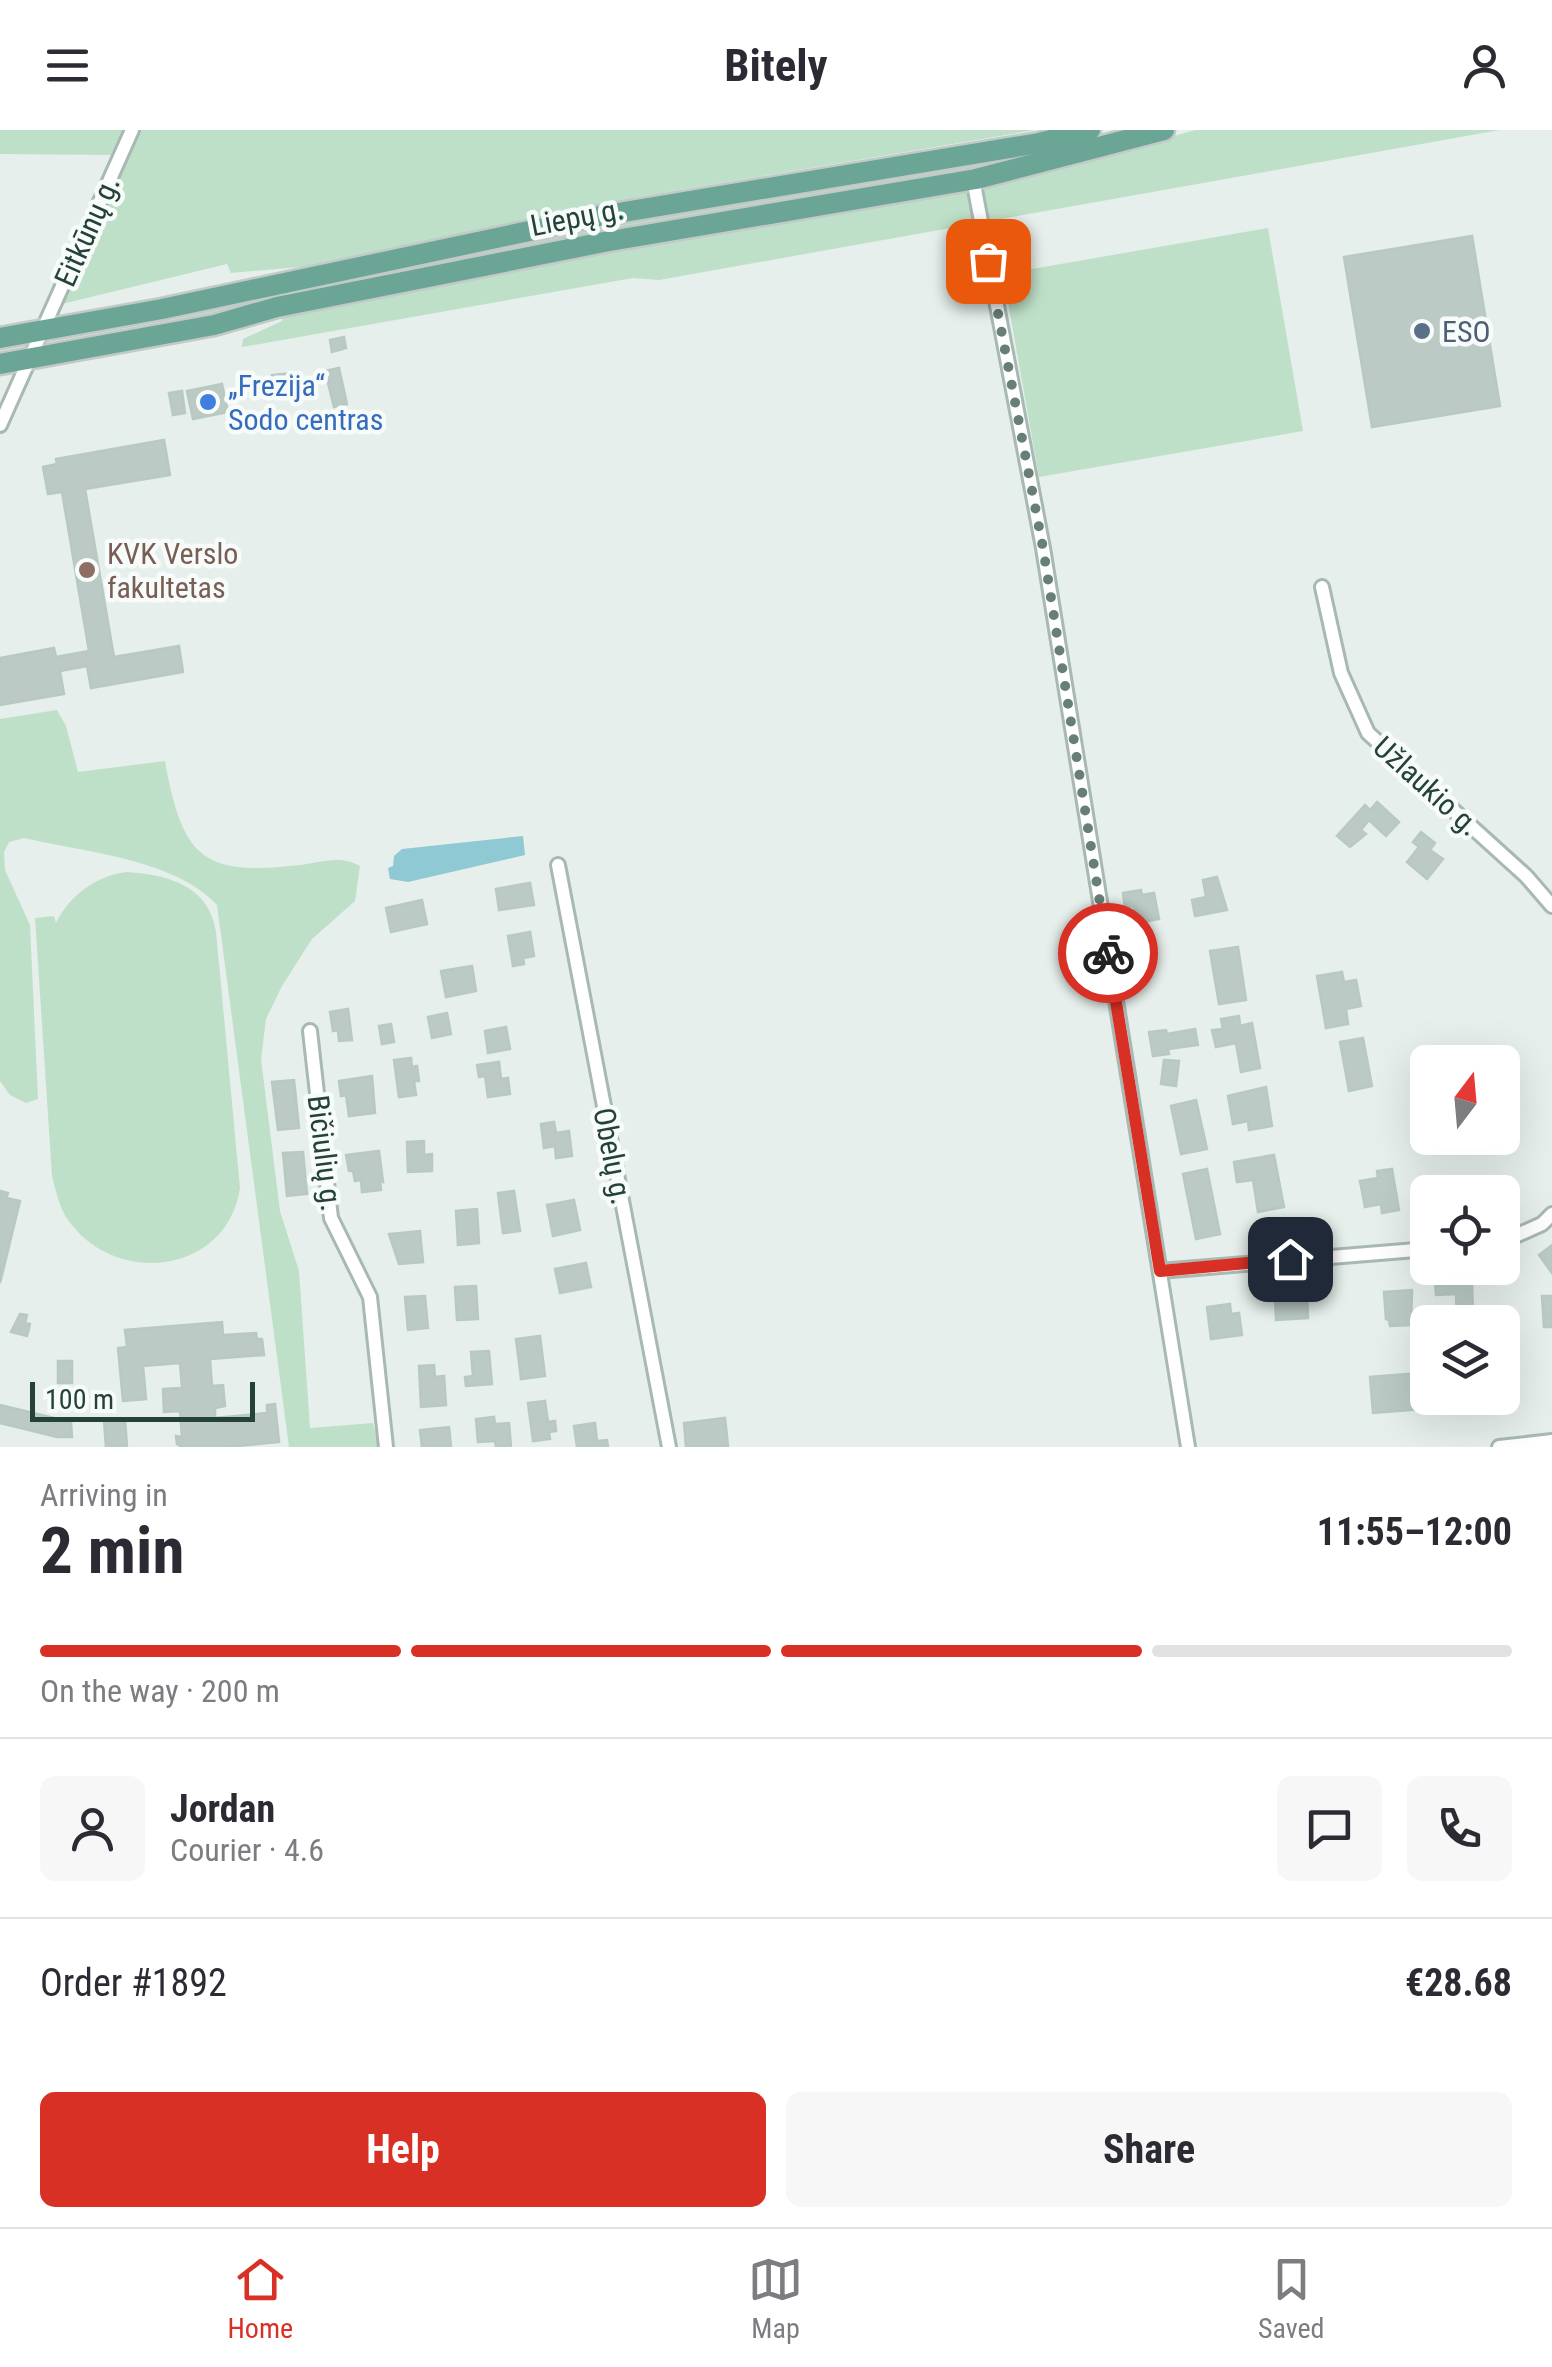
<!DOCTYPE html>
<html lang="en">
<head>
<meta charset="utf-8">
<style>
  body { margin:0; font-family:"Roboto Condensed",sans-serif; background:#f7f7f7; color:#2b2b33; height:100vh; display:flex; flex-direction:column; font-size:38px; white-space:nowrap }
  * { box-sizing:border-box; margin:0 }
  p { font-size:32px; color:#7c7c81 }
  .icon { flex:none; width:55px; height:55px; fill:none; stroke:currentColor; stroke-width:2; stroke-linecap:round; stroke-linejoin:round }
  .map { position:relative; height:1317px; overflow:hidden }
  .side { display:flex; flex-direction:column; background:#fff; flex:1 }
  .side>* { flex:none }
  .needle { width:65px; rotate:16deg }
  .fabs { position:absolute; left:1410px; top:915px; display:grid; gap:20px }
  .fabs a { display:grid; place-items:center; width:110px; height:110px; border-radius:15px; background:#fff; box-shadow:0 10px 40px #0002; font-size:50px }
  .scale { position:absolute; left:30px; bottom:25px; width:225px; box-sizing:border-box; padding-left:10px; border:5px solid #24423a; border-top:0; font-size:28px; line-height:35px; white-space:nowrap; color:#24423a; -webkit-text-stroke:8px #f7fbf9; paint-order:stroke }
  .pin { position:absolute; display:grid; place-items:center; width:85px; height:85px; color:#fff; margin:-42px; border-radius:20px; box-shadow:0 5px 15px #0006 }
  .courier { position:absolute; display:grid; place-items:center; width:100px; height:100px; margin:-50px; border:8px solid #d93025; border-radius:50%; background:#fff; color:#222; box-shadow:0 2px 12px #0007 }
  .headline em { font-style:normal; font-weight:700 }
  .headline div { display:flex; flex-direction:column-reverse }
  .headline { display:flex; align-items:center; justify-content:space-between; height:170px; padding:0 40px }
  h1 { font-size:65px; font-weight:700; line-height:75px }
  .bar { display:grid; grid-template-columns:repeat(4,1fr); gap:15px 10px; align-content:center; height:120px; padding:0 40px }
  .bar i { height:12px; border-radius:8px; background:#e1e1e2 }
  .bar .on { background:#d93025 }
  .bar p { grid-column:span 4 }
  .line { display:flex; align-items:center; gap:25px; padding:0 40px; border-top:2px solid #e1e1e2 }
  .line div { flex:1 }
  .round { display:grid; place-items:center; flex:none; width:105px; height:105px; border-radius:15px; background:#f7f7f7 }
  .primary-button { display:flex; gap:20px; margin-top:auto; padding:20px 40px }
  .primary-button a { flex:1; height:115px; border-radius:15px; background:#d93025; color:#fff; font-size:40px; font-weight:700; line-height:115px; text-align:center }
  .primary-button a+a { background:#f7f7f7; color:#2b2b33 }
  header { display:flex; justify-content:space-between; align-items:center; height:130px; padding:0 40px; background:#fff; font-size:45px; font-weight:700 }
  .tab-bar { display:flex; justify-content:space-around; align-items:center; height:140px; border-top:2px solid #e1e1e2; background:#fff; font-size:28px; color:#7c7c81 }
  .tab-bar a { display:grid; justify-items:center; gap:5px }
  .tab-bar .on { color:#d93025 }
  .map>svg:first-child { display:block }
  .green { fill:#bfe0c8 }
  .water { fill:#8ec9d4 }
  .building { fill:#bbcac4; stroke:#b8c9c2; stroke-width:2.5 }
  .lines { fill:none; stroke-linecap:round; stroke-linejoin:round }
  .street-casing { stroke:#a8b8b2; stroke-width:18 }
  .primary-casing { stroke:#c2cac8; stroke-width:25 }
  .street { stroke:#fff; stroke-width:12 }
  .primary { stroke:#6aa596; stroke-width:20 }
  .done { stroke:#687f78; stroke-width:10; stroke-dasharray:0 18 }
  .route { stroke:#d93025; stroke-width:12 }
  .service-dot { fill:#5c6f8a; stroke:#f7fbf9; stroke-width:4 }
  .shop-dot { fill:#3f7fe0; stroke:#f7fbf9; stroke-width:4 }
  .education-dot { fill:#8d6e63; stroke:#f7fbf9; stroke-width:4 }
  .labels { text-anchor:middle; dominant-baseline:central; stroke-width:9; stroke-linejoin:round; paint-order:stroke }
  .street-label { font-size:30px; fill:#24423a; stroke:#f7fbf9 }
  .service-label { font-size:30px; fill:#4e5e75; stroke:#f7fbf9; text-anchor:start }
  .shop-label { font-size:30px; fill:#366cbe; stroke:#f7fbf9; text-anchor:start }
  .education-label { font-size:30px; fill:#785e54; stroke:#f7fbf9; text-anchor:start }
</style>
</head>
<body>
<header><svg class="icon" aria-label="menu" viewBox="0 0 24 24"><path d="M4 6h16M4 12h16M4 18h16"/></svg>Bitely<svg class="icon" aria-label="person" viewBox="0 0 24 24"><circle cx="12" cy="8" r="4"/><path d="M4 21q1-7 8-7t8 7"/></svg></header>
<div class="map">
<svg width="1552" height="1317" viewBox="0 0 1552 1317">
  <rect width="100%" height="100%" fill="#e6efeb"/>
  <g class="green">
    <polygon points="0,0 123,0 111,25 0,24"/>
    <polygon points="139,0 1035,0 633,68 312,136 231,143 227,134 62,174"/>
    <polygon points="1195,0 1500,0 659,150 633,148 242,217 243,209 282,191 283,186 602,119 944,65 1062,38"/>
    <polygon points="1015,24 1016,28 976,38 583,105 122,203 266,166 648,86"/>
    <polygon points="1268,98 1303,301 1039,347 1003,144"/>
    <path d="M 57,580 L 66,596 L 78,642 L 165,631 C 183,732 205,747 307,734 C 327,731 342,726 360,736 L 355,771 L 312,809 L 282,856 L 266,889 L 261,929 L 280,1081 L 299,1141 L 310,1298 L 373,1293 L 379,1317 L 289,1317 L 217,775 C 175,729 84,722 24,708 L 9,712 L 4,722 L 5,740 L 30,795 L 38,969 L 26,973 L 10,965 L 0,951 L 0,589 Z"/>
    <path d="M 127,742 C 168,745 209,755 216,802 L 240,1058 C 227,1145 115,1157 68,1090 C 59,1077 56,1061 52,1046 L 35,788 L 54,786 L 56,793 C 69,766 97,745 127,742 Z"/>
  </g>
  <polygon class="water" points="523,706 525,725 408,752 390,749 388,738 393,736 394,726 402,719"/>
  <g class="building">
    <polygon points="1472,106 1500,276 1372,297 1344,127"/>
    <polygon points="344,207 346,218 332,222 330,210"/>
    <polygon points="339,238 347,274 334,277 325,241"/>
    <polygon points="292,243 293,259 273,261 272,245"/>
    <polygon points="222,254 228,282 193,289 187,261"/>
    <polygon points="182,261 185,283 173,285 169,263"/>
    <polygon points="164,310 170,345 85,359 114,527 179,516 183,542 91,558 87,536 60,541 64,564 0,575 0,528 54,518 56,527 89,521 62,362 48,364 43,337 57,334 56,329"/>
    <polygon points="1377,672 1399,692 1386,706 1369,690 1361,700 1366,704 1350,717 1337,706 1365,675 1370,680"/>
    <polygon points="1421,702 1435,713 1430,720 1443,729 1427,749 1407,732 1419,717 1413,712"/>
    <polygon points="1217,747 1227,780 1195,786 1192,770 1206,767 1203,750"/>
    <polygon points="530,753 534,775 499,780 496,759"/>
    <polygon points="1141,760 1142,765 1154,763 1159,789 1137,793 1134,776 1125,778 1123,763"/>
    <polygon points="422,770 427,794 391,802 386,778"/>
    <polygon points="530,802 534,826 523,828 524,834 513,836 508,806"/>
    <polygon points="1238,817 1246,870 1219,874 1210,821"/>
    <polygon points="472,836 476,861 446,867 441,841"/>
    <polygon points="1342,842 1344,852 1356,850 1361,876 1346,879 1348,894 1326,898 1317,846"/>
    <polygon points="348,879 352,910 339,911 338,900 333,901 330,882"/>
    <polygon points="447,883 451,904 432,908 428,887"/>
    <polygon points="1239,886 1240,896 1252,893 1260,938 1241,942 1236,913 1216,917 1212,900 1223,899 1221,889"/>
    <polygon points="391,894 394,912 382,914 379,896"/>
    <polygon points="506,897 510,919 488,923 485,901"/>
    <polygon points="1195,899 1198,915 1168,919 1169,924 1153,926 1149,902 1166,900 1167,904"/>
    <polygon points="1363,908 1372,956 1349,961 1340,912"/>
    <polygon points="411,928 412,937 417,936 419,951 414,951 416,965 399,967 394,930"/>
    <polygon points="1164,930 1179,931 1176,956 1161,954"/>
    <polygon points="499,932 501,949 508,948 510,964 488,967 485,946 479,947 477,935"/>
    <polygon points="372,946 375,983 349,986 346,965 341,966 339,951"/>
    <polygon points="294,950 299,998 278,1000 272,952"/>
    <polygon points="1266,957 1272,996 1249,1000 1248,991 1233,994 1228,966"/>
    <polygon points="1196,970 1207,1019 1181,1024 1171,976"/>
    <polygon points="554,992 556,1003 569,1001 572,1026 556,1028 555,1016 544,1018 541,994"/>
    <polygon points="424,1011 424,1025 432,1024 432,1041 408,1042 407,1012"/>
    <polygon points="379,1021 383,1052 380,1051 381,1060 362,1062 361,1050 355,1051 353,1041 349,1041 346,1025"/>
    <polygon points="303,1022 307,1064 287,1066 283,1023"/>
    <polygon points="1274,1025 1284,1077 1258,1082 1253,1050 1237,1052 1234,1032"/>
    <polygon points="1207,1039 1220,1104 1196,1109 1183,1044"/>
    <polygon points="1392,1039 1399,1080 1382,1083 1381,1074 1365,1077 1360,1051 1378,1048 1377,1041"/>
    <polygon points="0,1061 8,1063 6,1068 20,1071 0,1153"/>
    <polygon points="514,1061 520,1101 503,1103 498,1063"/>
    <polygon points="574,1070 580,1100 553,1106 547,1075"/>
    <polygon points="477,1079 479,1113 458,1115 456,1081"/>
    <polygon points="420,1101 423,1132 399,1134 389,1104"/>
    <polygon points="1552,1115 1552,1143 1539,1125"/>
    <polygon points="586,1133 591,1157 560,1163 555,1139"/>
    <polygon points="1472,1147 1473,1189 1457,1190 1456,1164 1436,1165 1435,1148"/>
    <polygon points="476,1156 478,1189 457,1190 455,1157"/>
    <polygon points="1412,1160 1411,1195 1390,1196 1389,1190 1386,1189 1384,1162"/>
    <polygon points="425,1166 428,1198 408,1200 405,1167"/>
    <polygon points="1307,1166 1308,1188 1276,1190 1275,1168"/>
    <polygon points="1542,1166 1552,1166 1552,1197 1544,1197"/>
    <polygon points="1230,1174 1231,1184 1239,1183 1242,1205 1211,1209 1207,1177"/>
    <polygon points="20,1184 27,1185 25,1193 30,1194 27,1206 11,1202"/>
    <polygon points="222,1192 223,1205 256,1203 257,1209 262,1209 264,1225 210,1229 212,1256 223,1255 225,1276 215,1278 215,1288 267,1283 267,1275 275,1274 279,1312 227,1317 182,1317 177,1314 176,1306 182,1307 180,1281 164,1282 163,1259 182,1258 180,1233 143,1236 146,1269 123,1271 118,1218 127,1217 125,1200"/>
    <polygon points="540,1206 545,1246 521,1249 516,1209"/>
    <polygon points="489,1221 492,1254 466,1256 465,1247 473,1246 471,1222"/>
    <rect x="58" y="1231" width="14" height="22"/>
    <polygon points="434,1235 435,1247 444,1246 446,1275 421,1277 419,1236"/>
    <polygon points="1419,1243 1422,1279 1373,1283 1370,1247"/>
    <polygon points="545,1271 548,1292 555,1291 556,1301 549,1302 550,1309 533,1311 528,1273"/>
    <polygon points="0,1275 71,1292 72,1307 57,1307 0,1293"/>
    <polygon points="494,1287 495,1294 509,1293 511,1317 496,1317 495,1311 478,1312 476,1289"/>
    <polygon points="725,1288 728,1316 686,1317 684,1293"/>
    <polygon points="125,1289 127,1317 106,1317 104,1291"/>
    <polygon points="595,1293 597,1311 607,1310 608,1317 577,1317 574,1296"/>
    <polygon points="449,1297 451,1317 422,1317 420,1300"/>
  </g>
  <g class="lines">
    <g class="street-casing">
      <g id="street">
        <polyline points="973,49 1043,418 1188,1317"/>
        <polyline points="0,295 132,0"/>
        <polyline points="1322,457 1341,543 1368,603 1526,746 1552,776"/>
        <polyline points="558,735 669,1317"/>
        <polyline points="310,901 331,1088 370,1167 386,1317"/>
        <polyline points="1502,1112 1542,1094 1552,1084"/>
        <polyline points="1160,1141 1428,1119"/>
        <polyline points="1499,1317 1552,1311"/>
      </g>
    </g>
    <g class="primary-casing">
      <g id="primary">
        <polyline points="0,208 162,179 600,86 1039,13 1090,0"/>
        <polyline points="0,234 214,195 277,177 604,112 976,49 1164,0"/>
      </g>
    </g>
    <use href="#street" class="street"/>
    <use href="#primary" class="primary"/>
  </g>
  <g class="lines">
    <polyline class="done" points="988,131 1043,418 1108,823"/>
    <polyline class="route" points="1108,823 1160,1141 1290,1129"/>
  </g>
  <circle class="service-dot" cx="1422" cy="201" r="10"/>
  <circle class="shop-dot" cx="208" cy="272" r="10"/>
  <circle class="education-dot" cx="87" cy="440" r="10"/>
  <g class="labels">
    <g class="street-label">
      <text transform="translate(577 87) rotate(-11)">Liepų g.</text>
      <text transform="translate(87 101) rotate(-66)">Eitkūnų g.</text>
      <text transform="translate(1427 656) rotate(42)">Užlaukio g.</text>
      <text transform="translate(325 1023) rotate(83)">Bičiulių g.</text>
      <text transform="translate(613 1026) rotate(79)">Obelų g.</text>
    </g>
    <g class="service-label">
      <text x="1442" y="201">ESO</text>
    </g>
    <g class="shop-label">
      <text x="228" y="255">„Frezija“<tspan x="228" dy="34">Sodo centras</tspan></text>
    </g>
    <g class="education-label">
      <text x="107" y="423">KVK Verslo<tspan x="107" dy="34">fakultetas</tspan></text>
    </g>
  </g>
</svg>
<div class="fabs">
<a><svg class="needle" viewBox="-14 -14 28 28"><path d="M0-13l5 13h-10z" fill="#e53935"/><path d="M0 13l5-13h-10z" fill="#7c7c81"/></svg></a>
<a><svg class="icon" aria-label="locate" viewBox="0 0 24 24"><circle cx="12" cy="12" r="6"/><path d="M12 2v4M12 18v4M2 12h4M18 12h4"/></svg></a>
<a><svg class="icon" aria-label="layers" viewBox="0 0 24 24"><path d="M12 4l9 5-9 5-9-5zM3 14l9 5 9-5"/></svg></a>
</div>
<div class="scale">100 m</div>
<div class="pin" style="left:988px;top:131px;background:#ea580c"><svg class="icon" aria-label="bag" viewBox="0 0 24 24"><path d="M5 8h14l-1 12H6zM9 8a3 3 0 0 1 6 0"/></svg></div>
<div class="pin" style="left:1290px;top:1129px;background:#1f2937"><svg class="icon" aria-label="home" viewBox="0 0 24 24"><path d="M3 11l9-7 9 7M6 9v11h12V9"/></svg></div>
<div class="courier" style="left:1108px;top:823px"><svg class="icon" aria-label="bike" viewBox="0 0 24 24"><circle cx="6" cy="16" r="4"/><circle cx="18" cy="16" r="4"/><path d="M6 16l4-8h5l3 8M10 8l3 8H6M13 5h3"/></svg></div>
</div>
<section class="side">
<div class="headline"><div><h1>2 min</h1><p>Arriving in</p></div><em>11:55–12:00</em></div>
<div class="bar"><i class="on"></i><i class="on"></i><i class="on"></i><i></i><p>On the way · 200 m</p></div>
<div class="line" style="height:180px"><a class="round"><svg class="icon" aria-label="person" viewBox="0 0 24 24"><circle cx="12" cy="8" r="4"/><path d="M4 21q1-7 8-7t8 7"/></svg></a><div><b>Jordan</b><p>Courier · 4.6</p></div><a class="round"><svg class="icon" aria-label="chat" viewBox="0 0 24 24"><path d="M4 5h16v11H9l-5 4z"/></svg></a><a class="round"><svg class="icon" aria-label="phone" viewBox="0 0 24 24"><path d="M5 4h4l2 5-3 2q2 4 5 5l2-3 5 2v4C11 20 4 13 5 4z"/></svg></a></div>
<div class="line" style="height:130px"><div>Order #1892</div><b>€28.68</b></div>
<div class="primary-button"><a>Help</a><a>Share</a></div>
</section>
<nav class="tab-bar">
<a class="on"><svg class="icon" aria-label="home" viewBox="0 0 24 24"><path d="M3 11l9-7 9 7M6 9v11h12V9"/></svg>Home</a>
<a><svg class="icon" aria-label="map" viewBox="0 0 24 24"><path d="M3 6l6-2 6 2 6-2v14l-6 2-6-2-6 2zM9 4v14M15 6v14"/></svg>Map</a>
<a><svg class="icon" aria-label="saved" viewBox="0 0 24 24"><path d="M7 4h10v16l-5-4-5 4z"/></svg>Saved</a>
</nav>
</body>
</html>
